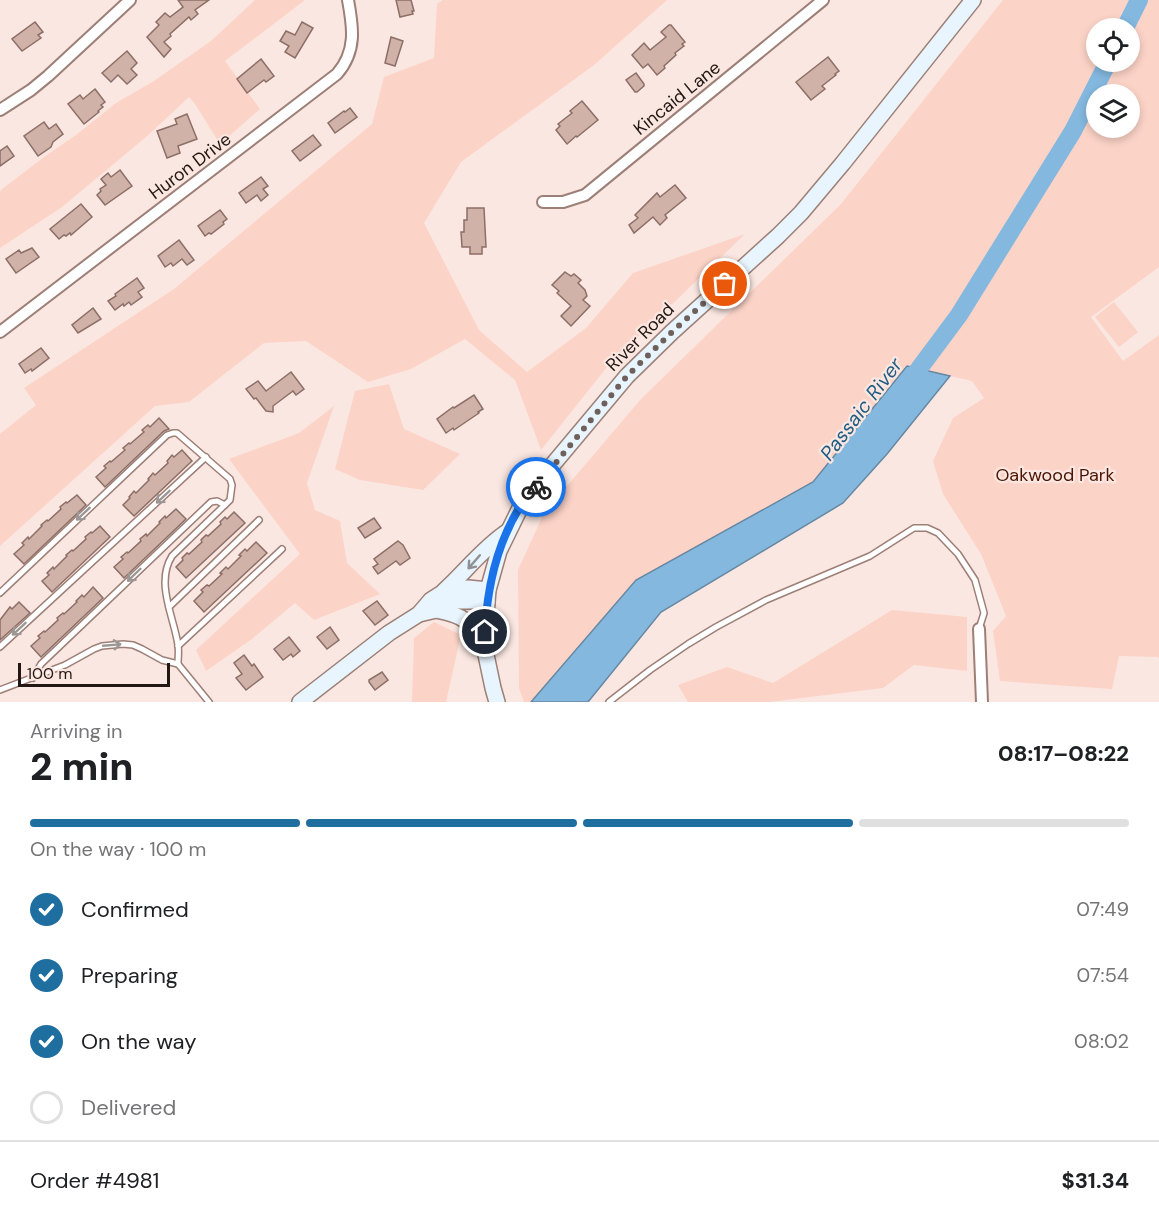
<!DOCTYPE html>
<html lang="en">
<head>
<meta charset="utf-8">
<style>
  body { margin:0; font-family:"DM Sans",sans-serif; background:#f2f2f2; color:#202124; height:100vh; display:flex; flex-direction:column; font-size:22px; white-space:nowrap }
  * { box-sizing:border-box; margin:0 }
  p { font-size:20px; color:#757577 }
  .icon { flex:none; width:33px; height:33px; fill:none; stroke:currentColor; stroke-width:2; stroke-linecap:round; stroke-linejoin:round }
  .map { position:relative; height:702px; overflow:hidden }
  .sheet { display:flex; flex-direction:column; background:#fff; flex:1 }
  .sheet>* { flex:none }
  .controls { position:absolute; left:1086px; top:18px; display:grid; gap:12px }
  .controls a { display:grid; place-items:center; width:54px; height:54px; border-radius:50%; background:#fff; box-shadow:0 3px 9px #0003; font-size:30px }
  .scale { position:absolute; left:18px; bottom:15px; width:152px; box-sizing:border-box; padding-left:6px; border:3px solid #231714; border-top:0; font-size:16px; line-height:21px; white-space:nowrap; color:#231714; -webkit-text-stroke:4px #fbe7e1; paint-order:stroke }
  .pin { position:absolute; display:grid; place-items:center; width:51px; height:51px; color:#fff; margin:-26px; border:3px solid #fff; border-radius:50%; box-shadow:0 2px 6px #0007 }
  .courier { position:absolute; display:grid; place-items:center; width:60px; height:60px; margin:-30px; border:4px solid #1a73e8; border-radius:50%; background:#fff; color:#222; box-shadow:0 2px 8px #0007 }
  .summary em { font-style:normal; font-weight:800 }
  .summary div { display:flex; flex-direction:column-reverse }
  .summary { display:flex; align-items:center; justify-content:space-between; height:102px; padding:0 30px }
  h1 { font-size:39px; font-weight:800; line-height:45px }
  .bar { display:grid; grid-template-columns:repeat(4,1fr); gap:9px 6px; align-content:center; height:72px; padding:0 30px }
  .bar i { height:8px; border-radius:4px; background:#e0e0e0 }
  .bar .on { background:#1f6ea0 }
  .bar p { grid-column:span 4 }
  .line { display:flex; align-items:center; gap:15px; padding:0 30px; border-top:2px solid #e0e0e0 }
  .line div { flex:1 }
  ol { padding:0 30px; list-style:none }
  li { display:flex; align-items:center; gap:18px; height:66px }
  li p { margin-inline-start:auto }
  li .icon { padding:6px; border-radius:50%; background:#1f6ea0; color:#fff; stroke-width:4 }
  li:last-child { color:#757577 }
  li i { width:33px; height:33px; border:3px solid #e0e0e0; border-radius:50% }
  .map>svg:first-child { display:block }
  .green { fill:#fcd3c7; fill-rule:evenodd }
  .water { fill:#84b8df; stroke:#6788a2; stroke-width:1.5 }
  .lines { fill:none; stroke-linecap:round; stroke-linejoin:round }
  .river { stroke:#84b8df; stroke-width:18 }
  .building { fill:#d1b2a8; stroke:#8c6f67; stroke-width:1.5 }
  .lane-casing { stroke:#9c7f76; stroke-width:8 }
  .street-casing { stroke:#9c7f76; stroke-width:14 }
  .secondary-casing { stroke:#9c7f76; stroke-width:18 }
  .lane { stroke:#fff; stroke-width:5 }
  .street { stroke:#fff; stroke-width:10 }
  .secondary { stroke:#e8f5fe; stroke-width:15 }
  .oneway { stroke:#9c9795 }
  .oneway2 { stroke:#8f9195 }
  .done { stroke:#6f605c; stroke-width:6; stroke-dasharray:0 10.8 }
  .route { stroke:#1a73e8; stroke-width:8 }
  .labels { text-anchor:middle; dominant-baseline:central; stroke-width:4.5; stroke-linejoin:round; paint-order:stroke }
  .street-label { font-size:18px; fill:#231714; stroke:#fbe7e1 }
  .park-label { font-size:18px; fill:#4b1403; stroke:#fbe7e1 }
  .water-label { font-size:20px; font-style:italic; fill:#215c83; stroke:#fbe7e1 }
</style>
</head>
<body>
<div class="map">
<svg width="1159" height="702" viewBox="0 0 1159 702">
  <rect width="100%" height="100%" fill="#fbe7e1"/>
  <g class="green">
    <polygon points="255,0 305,0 225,61 260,109 220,144 195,104 189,97 146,137 62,207 0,248 0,192 1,190 44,157 76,135 116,103 154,81 211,41"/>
    <polygon points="443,0 667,0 594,65 461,162 424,223 479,330 527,372 586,328 633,273 745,234 607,367 541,450 515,380 465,339 411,369 368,382 306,341 264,343 189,402 155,406 0,546 0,434 36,405 24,388 174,289 372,124 384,77 434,58 437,4"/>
    <path d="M 1003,0 L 1159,0 L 1159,267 L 1091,317 L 1123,361 L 1159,335 L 1159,659 L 1158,657 L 1119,656 L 1112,689 L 1000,681 L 993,631 L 1006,616 L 981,554 L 943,494 L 933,461 L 953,418 L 984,398 L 972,381 L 907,366 L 813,482 L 636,580 L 531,702 L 524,702 L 519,688 L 518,570 L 544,513 L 641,399 L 841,204 ZM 1096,28 L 1130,28 L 1130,62 L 1096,62 ZM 1096,94 L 1130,94 L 1130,128 L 1096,128 Z"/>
    <polygon points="1114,302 1138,332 1119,347 1095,317"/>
    <polygon points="389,384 404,429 460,454 423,490 360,480 335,469 355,391"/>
    <polygon points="334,406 307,483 315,510 340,521 347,563 380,594 314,620 295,603 252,639 206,671 196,650 300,554 229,459 299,433"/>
    <polygon points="892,610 967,617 967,671 914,665 883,688 769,702 688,702 678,685 727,667 773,683"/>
    <polygon points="434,622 461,635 446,702 412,702 414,638"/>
  </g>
  <polygon class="water" points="907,366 950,376 887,454 843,503 661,612 588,702 531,702 636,580 813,482"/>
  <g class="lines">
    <g class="river">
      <polyline points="1125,28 1139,0"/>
      <polyline points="904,389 959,315 1073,131 1108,62"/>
    </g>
  </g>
  <g class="building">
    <polygon points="178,0 209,0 195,10 198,14 191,20 189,17 170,34 171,36 164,42 171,49 164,57 147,37 159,25 156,22 165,13 170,17 183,7"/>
    <polygon points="396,0 411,0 414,11 412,11 413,14 400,17"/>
    <polygon points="35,22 43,32 38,35 41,38 22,51 12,39"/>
    <polygon points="302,22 313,28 295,58 285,52 289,46 280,41 286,31 295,35"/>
    <polygon points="669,25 671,25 685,42 682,44 684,46 675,53 676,55 664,66 665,68 657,75 648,64 643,68 632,55 644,43 650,50 666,37 661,32"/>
    <polygon points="391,37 403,41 395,66 385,63"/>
    <polygon points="127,51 137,63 131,69 137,75 127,84 118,75 111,82 102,73"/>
    <polygon points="828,57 839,71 835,74 836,75 822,86 825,89 811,100 796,82"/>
    <polygon points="261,59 274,76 266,82 264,80 247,93 237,79"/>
    <polygon points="636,73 644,84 644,86 637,92 635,92 626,80"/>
    <polygon points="95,89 105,102 101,105 103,107 98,111 99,112 84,124 68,104 80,95 83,99"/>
    <polygon points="582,101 598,120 577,137 576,136 567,144 556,130 560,126 558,124 572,113 570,111"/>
    <polygon points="350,108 357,117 335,133 328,123 344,111 345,112"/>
    <polygon points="187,114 197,139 178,146 180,153 167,158 157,131 177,124 175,119"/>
    <polygon points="44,122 49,129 56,124 63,134 53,142 51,147 38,156 24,136"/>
    <polygon points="313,135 321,145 300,161 292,151"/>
    <polygon points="7,146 14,156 0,166 0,151"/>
    <polygon points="120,170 132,186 105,205 97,195 101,191 100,189 106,185 101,179 108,173 111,177"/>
    <polygon points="261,177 268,186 263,189 268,195 261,201 257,195 246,203 239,193"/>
    <polygon points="675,185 686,198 665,215 667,218 660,225 653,217 634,233 629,225 638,218 635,215 657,193 660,197"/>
    <polygon points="81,204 92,217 71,235 70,233 66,236 64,235 59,239 50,229"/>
    <polygon points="467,208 484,208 486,247 482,247 482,254 470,254 470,247 462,247 461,232 464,232 464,220 467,220"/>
    <polygon points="220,210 227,219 223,222 224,224 211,234 209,233 205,236 198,226"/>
    <polygon points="179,240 194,260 187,265 182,259 173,266 171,263 165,267 158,256"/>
    <polygon points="32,248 39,257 16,273 6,259 19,250 21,253"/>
    <polygon points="565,272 571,276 574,274 581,280 578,283 585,290 587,296 583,300 590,306 571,326 561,316 571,306 557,293 559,291 552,285"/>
    <polygon points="137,278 144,288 138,292 142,297 131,305 129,302 124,306 123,304 115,310 108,301 116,296 115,294"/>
    <polygon points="93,308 101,319 78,333 72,325"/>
    <polygon points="41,348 49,358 32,371 31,369 25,373 19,364"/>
    <polygon points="291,372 304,389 296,395 293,391 273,406 273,412 266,411 256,398 254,399 246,389 258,381 266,391"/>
    <polygon points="474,395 483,409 478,412 479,413 454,430 453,428 446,433 437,419 453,407 454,408"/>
    <polygon points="159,418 169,429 164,431 105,487 96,477 106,468 104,466 110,461 111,462 125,450 123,448 129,443 130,444 144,432 142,430 148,425 150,427"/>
    <polygon points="182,450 192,461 134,516 123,505 130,498 129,497 134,491 136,493 149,480 148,479 153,473 155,475 168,463 167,461 172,455 174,457"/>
    <polygon points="77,495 86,505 24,564 14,554 24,545 22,543 28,537 29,539 42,526 41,525 47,520 48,521 61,509 60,507 66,502 67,503"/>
    <polygon points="176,509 186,519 124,578 114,567 123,559 121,557 127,552 128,553 141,541 140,539 146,534 147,536 160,523 159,522 165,516 166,518"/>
    <polygon points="234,512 245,523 186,578 176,567 183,560 182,558 187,553 189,554 202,542 201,540 206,535 208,536 221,524 220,522 225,517 227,519"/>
    <polygon points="374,518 381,528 365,538 358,528"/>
    <polygon points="100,526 110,537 52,592 42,581 49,575 47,573 53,567 54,569 67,556 66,555 72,550 73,551 86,539 85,537 91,532 92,533"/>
    <polygon points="398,541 403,545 410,558 400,565 396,561 378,574 373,567 378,564 374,559"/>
    <polygon points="256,542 267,553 204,612 194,601 203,592 201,590 207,585 209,586 222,574 220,573 226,567 228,569 241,556 239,555 245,549 247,551"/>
    <polygon points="93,587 103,598 41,657 31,646 40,638 38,636 44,631 45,632 58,620 57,618 63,613 64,614 77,602 76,601 82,595 84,597"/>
    <polygon points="377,601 388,615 375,625 363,611"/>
    <polygon points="19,602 30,613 0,640 0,620 10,607 12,609"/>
    <polygon points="330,627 339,640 327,649 317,637"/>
    <polygon points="289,637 300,651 293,657 291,654 283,660 274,649"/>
    <polygon points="244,655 252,666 254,664 263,677 246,690 236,678 242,674 234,663"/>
    <polygon points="382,672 388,680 375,690 369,682 369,680"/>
  </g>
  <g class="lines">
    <g class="lane-casing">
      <g id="lane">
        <path d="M 0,593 L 167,435 L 173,433 L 177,433 L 230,479 L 232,485 L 230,500 L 172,556 C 155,583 174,617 178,645 C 179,651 178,658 178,664"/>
        <polyline points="169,607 259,520"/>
        <polyline points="178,646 282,549"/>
        <polyline points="0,647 206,457"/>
        <polyline points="33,678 41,664 211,502 217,501 225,505"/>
        <polyline points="0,690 65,665 94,649 102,646 123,644 133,645 142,649 162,660 178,664 209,702"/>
        <polyline points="609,702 650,670 688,644 716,627 766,600 870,556 914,528 927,528 938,533 958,554 975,580 984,613 979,629"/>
      </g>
    </g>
    <g class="street-casing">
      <g id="street">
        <polyline points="0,110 31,90 48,76 130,0"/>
        <polyline points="543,202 563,202 585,195 823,0"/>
        <path d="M 0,332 L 337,74 C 357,51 353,27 348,0"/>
        <polyline points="979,629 982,702"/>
      </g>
    </g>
    <g class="secondary-casing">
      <g id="secondary">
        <path d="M 444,591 C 465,572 483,548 507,532"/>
        <path d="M 436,610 C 467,616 469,621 484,648"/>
        <polyline points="419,614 436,610 456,601 479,601 487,602"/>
        <polyline points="300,702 389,633 419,614 431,600 442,593 450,590 468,588 488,590"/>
        <polyline points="497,702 493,688 485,650 486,615 488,590 499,551 521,506 539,481 627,376 672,332 778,236 801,213 843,163 973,0"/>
      </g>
    </g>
    <use href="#lane" class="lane"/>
    <use href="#street" class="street"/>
    <use href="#secondary" class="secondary"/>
  </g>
  <defs><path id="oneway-shaft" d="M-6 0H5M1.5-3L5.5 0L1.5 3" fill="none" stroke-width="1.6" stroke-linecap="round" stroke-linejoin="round" transform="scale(1.5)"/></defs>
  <g class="oneway">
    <use href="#oneway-shaft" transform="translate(163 497) rotate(137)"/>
    <use href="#oneway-shaft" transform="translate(83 514) rotate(137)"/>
    <use href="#oneway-shaft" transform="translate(134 575) rotate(136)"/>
    <use href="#oneway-shaft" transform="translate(19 629) rotate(137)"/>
    <use href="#oneway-shaft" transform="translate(112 645) rotate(-5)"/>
  </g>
  <use class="oneway2" href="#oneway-shaft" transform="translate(474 562) rotate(131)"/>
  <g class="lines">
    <polyline class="done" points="536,487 627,376 672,332 725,284"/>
    <path class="route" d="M 485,632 C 487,588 497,543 521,505 C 525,499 531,493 536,487"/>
  </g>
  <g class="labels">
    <g class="street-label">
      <text transform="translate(677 98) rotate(-39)">Kincaid Lane</text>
      <text transform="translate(190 166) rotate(-37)">Huron Drive</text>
      <text transform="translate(640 337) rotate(-45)">River Road</text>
    </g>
    <g class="park-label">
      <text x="1055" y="475">Oakwood Park</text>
    </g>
    <g class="water-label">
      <text transform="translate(861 409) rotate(-53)">Passaic River</text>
    </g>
  </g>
</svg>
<div class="controls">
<a><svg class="icon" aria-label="locate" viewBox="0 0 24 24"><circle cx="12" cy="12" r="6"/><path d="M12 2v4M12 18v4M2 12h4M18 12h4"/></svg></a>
<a><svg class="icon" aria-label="layers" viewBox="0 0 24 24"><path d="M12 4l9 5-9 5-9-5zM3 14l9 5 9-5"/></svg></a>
</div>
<div class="scale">100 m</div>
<div class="pin" style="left:725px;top:284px;background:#ea580c"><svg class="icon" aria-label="bag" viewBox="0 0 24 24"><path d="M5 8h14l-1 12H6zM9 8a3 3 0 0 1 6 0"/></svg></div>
<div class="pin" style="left:485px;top:632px;background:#1f2937"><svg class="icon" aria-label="home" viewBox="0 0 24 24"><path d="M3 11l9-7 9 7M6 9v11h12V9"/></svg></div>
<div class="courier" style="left:536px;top:487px"><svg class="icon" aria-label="bike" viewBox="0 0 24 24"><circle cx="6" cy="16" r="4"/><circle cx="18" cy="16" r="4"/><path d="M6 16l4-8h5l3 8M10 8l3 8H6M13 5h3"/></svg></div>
</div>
<section class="sheet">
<div class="summary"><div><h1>2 min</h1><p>Arriving in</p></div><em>08:17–08:22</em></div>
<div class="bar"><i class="on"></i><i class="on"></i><i class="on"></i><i></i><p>On the way · 100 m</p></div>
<ol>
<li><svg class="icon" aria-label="check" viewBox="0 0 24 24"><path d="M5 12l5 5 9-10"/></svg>Confirmed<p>07:49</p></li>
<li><svg class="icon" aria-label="check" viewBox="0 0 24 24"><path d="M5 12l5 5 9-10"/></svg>Preparing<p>07:54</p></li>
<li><svg class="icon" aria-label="check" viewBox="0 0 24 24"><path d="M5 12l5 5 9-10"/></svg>On the way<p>08:02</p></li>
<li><i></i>Delivered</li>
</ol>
<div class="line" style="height:78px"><div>Order #4981</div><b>$31.34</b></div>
</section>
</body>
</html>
